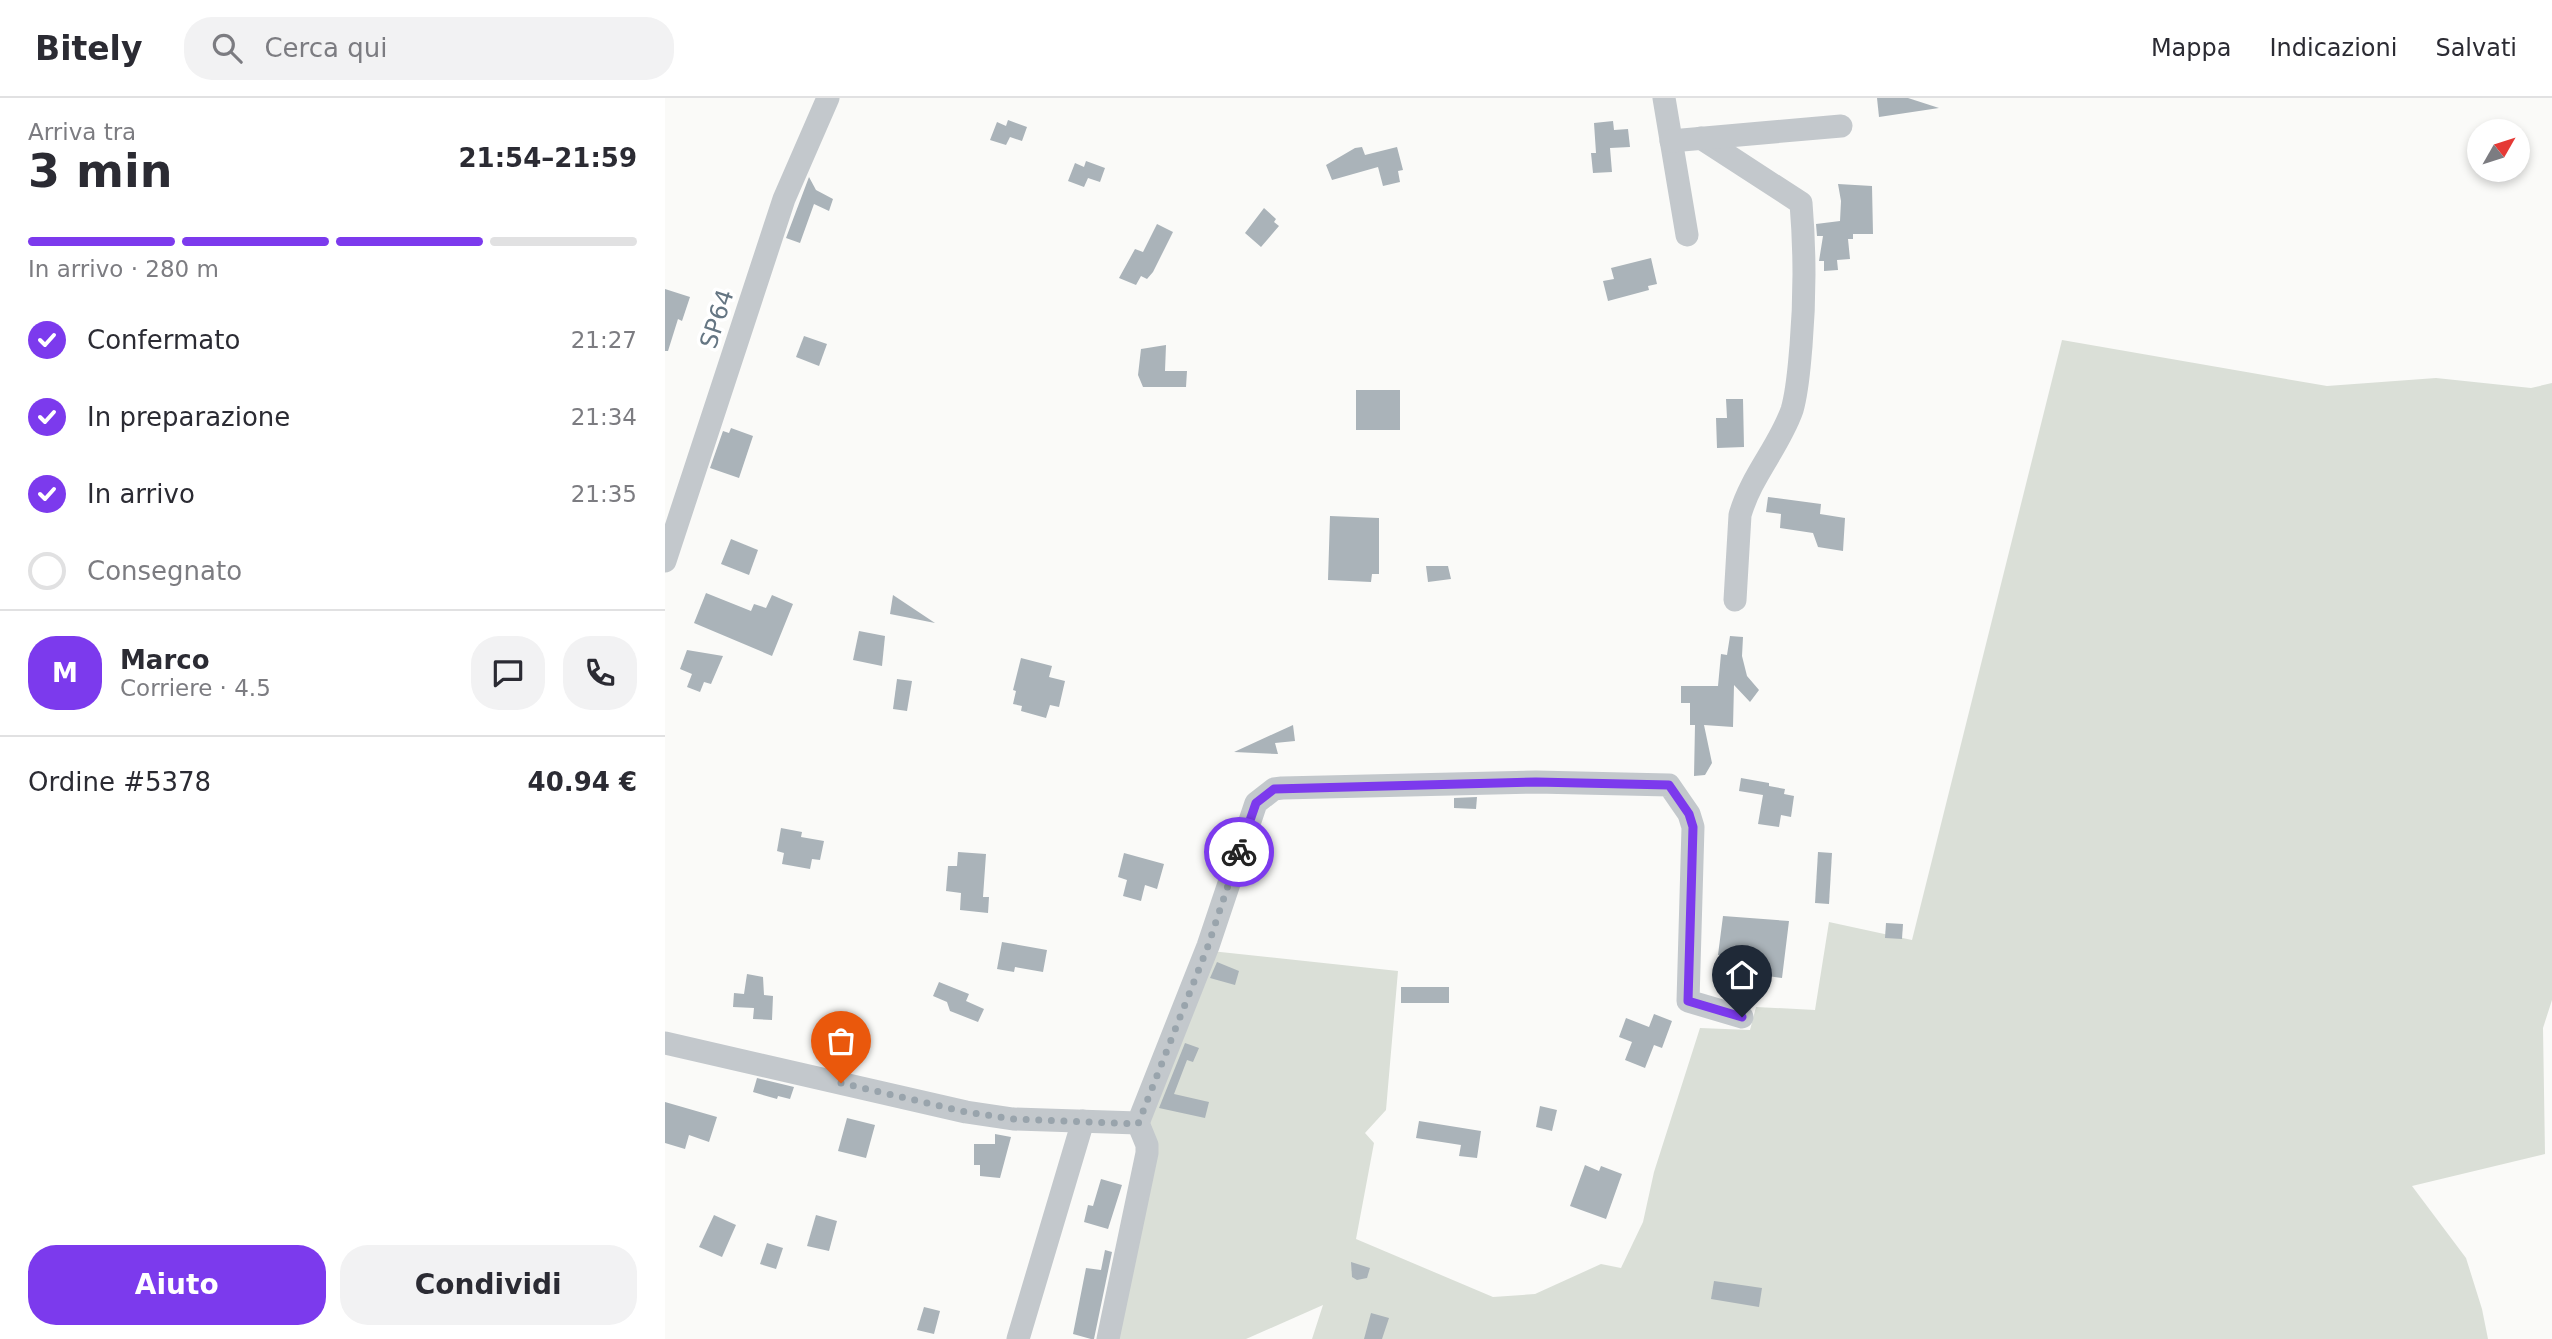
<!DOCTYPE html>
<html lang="it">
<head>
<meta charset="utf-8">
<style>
  body { margin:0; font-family:"DejaVu Sans",sans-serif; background:#f2f2f3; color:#2b2b33; height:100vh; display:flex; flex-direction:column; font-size:26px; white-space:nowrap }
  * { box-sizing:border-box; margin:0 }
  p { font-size:23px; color:#7c7c81 }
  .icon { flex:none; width:38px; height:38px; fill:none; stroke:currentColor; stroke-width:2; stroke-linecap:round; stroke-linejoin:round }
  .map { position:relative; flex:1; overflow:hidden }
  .side { display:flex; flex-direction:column; background:#fff; width:665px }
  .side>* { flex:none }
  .needle { width:46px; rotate:51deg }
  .fabs { position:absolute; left:1802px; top:21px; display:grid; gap:14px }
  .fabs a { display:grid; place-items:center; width:63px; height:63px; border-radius:50%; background:#fff; box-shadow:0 4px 10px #0003; font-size:35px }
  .pin { position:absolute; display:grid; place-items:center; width:60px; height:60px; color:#fff; margin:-72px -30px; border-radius:50% 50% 50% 0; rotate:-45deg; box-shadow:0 0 7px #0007 }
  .pin .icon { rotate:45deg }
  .courier { position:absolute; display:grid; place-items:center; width:70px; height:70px; margin:-35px; border:5px solid #7c3aed; border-radius:50%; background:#fff; color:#222; box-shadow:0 2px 9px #0007 }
  .head em { font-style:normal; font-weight:700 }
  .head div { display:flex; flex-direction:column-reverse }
  .head { display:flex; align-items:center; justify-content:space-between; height:119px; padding:0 28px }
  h1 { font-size:46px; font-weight:700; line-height:52px }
  .bar { display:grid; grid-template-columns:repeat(4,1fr); gap:10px 7px; align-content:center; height:84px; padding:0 28px }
  .bar i { height:9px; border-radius:5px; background:#e1e1e2 }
  .bar .selected { background:#7c3aed }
  .bar p { grid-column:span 4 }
  .line { display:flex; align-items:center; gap:18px; padding:0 28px; border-top:2px solid #e1e1e2 }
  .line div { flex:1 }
  .round { display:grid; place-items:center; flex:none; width:74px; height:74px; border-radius:28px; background:#f2f2f3 }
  ol { padding:0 28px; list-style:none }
  li { display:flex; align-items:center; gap:21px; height:77px }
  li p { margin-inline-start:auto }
  li .icon { padding:7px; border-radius:50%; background:#7c3aed; color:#fff; stroke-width:4 }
  li:last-child { color:#7c7c81 }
  li i { width:38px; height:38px; border:4px solid #e1e1e2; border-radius:50% }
  .cta { display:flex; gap:14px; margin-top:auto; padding:14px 28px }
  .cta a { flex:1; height:80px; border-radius:28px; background:#7c3aed; color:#fff; font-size:28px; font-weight:700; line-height:80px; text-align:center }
  .cta a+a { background:#f2f2f3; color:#2b2b33 }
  header { display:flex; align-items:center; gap:42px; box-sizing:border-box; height:98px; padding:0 35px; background:#fff; border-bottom:2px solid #e1e1e2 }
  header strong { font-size:33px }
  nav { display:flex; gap:38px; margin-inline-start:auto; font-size:24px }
  .search { width:490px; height:63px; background:#f2f2f3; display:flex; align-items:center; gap:18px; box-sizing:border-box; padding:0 24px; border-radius:28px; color:#7c7c81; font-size:26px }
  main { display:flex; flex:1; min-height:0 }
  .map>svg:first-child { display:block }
  .green { fill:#dadfd7 }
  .building { fill:#aab3b9 }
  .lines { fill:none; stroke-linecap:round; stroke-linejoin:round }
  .minor { stroke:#c3c8cc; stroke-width:23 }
  .done { stroke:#99a4ac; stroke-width:7; stroke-dasharray:0 12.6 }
  .route { stroke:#7c3aed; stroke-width:9 }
  .labels { text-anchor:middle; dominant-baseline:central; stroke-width:7; stroke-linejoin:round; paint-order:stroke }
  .street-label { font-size:24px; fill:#657683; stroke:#fff }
</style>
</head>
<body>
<header>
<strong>Bitely</strong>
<div class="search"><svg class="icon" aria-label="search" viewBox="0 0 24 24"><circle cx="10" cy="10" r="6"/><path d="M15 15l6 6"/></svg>Cerca qui</div>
<nav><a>Mappa</a><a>Indicazioni</a><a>Salvati</a></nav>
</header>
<main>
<section class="side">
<div class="head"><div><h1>3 min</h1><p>Arriva tra</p></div><em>21:54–21:59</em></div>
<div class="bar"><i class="selected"></i><i class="selected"></i><i class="selected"></i><i></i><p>In arrivo · 280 m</p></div>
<ol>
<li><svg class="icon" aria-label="check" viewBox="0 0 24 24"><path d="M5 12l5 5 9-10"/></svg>Confermato<p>21:27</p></li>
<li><svg class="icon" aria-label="check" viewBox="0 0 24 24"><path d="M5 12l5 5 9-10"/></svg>In preparazione<p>21:34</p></li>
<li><svg class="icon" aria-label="check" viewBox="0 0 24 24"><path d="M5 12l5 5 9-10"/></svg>In arrivo<p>21:35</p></li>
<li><i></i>Consegnato</li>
</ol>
<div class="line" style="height:126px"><b class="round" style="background:#7c3aed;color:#fff">M</b><div><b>Marco</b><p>Corriere · 4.5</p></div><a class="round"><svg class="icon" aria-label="chat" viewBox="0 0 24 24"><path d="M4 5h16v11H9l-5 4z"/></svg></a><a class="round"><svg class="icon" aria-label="phone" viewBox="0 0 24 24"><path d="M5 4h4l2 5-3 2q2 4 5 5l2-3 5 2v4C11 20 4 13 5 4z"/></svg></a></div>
<div class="line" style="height:91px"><div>Ordine #5378</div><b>40.94 €</b></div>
<div class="cta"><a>Aiuto</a><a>Condividi</a></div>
</section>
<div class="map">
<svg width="1887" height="1241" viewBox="0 0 1887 1241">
  <rect width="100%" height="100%" fill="#fafaf8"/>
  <polygon class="green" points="1397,242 1662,288 1771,280 1866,290 1887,285 1887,902 1878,930 1880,1056 1747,1088 1801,1160 1817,1211 1823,1241 647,1241 658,1207 581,1241 452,1241 480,1024 546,853 733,873 721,1012 700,1035 709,1045 691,1141 828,1199 870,1196 936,1166 956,1170 978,1124 989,1074 1035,930 1085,932 1091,909 1150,912 1164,824 1247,842"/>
  <g class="building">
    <polygon points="1212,0 1243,0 1274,10 1214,19"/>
    <polygon points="343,22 362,29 357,43 345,39 341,47 325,42 332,24 341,28"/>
    <polygon points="948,23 949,32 963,31 965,49 945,50 947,74 928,75 926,55 931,55 929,25"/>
    <polygon points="697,49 700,57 732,49 738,72 733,73 735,84 718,88 713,69 667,82 661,67 690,50"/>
    <polygon points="421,63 440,70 435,84 423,80 419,89 403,83 410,65 419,69"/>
    <polygon points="144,79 151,92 168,101 164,113 149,106 135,145 121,140"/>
    <polygon points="1173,86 1207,88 1208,136 1188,136 1188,141 1183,141 1185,161 1172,162 1173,172 1159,173 1159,163 1154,163 1158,138 1152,138 1151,126 1175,123 1176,103"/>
    <polygon points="599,110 611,121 609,124 614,128 596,149 580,135"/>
    <polygon points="492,126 508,134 488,174 482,181 476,178 471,187 454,180 470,151 478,154"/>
    <polygon points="986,160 992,186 983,188 984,192 943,203 938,183 949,181 946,170"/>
    <polygon points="0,191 25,199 17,223 13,221 3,253 0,253"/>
    <polygon points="139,238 162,246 154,268 131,259"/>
    <polygon points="501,247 500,273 522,273 521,289 478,289 473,277 476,251"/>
    <rect x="691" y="292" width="44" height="40"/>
    <polygon points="1061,301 1078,301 1079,349 1052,350 1051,320 1062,320"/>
    <polygon points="66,330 88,338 74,380 45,370 58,333 64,335"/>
    <polygon points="1103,399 1156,406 1155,416 1180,420 1178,453 1153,449 1148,435 1115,430 1116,416 1101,414"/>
    <polygon points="665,418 714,420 714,476 707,476 706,484 663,482"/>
    <polygon points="66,441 93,452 84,477 56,466"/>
    <polygon points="761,468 783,468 786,481 763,484"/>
    <polygon points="41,495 86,513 89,506 101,510 107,497 128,506 107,558 29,525"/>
    <polygon points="228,497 270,525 225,516"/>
    <polygon points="194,533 220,538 217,568 188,562"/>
    <polygon points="1065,538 1078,539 1077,558 1082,578 1094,592 1085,604 1069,587 1068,629 1039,627 1047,665 1040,677 1029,678 1030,627 1025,627 1025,605 1016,605 1016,588 1053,588 1056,556 1062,557"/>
    <polygon points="22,552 58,558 46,586 39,584 35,594 22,589 27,576 15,571"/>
    <polygon points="356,560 387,568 384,579 400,583 394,609 385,607 381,620 356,613 357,608 348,606 351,593 348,592"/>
    <polygon points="232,581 247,583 242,613 228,611"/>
    <polygon points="628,627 630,643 610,645 613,656 569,654"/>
    <polygon points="1076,680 1104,685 1104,688 1120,691 1119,696 1129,698 1126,719 1116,717 1114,729 1093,726 1098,697 1074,693"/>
    <polygon points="812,699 811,711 789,710 789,700"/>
    <polygon points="116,730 137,734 136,739 159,743 155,762 147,761 145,771 117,766 119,755 112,753"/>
    <polygon points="293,754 321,756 318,799 324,799 323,815 295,812 296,795 281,793 283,768 292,768"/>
    <polygon points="1153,754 1167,755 1164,806 1150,805"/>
    <polygon points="459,755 499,766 492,791 480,787 476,803 458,798 462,782 453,779"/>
    <polygon points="1058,818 1124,823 1117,880 1081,875 1066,858 1053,857"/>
    <polygon points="1221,825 1238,826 1237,841 1220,840"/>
    <polygon points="337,844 382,852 378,874 350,869 349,874 332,871"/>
    <polygon points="552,864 574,873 570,887 545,880"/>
    <polygon points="82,876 98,879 99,897 108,898 107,922 88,921 89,910 68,909 69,895 79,896"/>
    <polygon points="274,884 304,896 301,903 319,911 313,924 285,913 282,904 268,898"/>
    <rect x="736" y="889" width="48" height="16"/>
    <polygon points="989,916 1007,923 997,950 989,947 980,970 960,962 967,944 954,939 961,920 984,929"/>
    <polygon points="520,945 534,950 528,964 522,962 509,996 544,1004 540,1020 494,1010"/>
    <polygon points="92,980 129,989 125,1001 113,998 112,1001 88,994"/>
    <polygon points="0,1004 52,1019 44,1044 24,1037 20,1051 0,1045"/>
    <polygon points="875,1008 892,1012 887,1033 871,1029"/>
    <polygon points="182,1020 210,1027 201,1060 173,1053"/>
    <polygon points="754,1023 816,1033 812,1060 794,1058 796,1047 751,1040"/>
    <polygon points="330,1036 346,1039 335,1080 315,1078 315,1067 309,1067 309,1046 330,1046"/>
    <polygon points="920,1067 934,1073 936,1068 957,1076 941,1121 905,1108"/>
    <polygon points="436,1081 457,1087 443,1131 419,1124 423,1107 428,1108"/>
    <polygon points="49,1117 71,1127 57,1159 34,1149"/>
    <polygon points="151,1117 172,1123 164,1153 142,1148"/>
    <polygon points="102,1145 118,1150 111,1171 95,1166"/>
    <polygon points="440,1152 447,1154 429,1241 426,1241 408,1236 421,1170 436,1172"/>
    <polygon points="686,1164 705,1170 702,1180 692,1182 687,1179"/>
    <polygon points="1049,1183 1097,1190 1094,1209 1046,1201"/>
    <polygon points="259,1209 275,1213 269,1236 252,1232"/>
    <polygon points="706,1215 724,1220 717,1241 699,1241"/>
  </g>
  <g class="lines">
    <g class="minor">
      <polyline points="999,0 1022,137"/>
      <path d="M 1036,40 L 1136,105 C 1140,153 1140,200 1136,248 C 1134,269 1133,291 1127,312 C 1114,349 1086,378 1075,417 L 1070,502"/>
      <polyline points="1006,43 1176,28"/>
      <polyline points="0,463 119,101 163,0"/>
      <polyline points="0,945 301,1014 348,1021 473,1025 543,848 591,705 609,691 617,690 871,684 1004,687 1024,716 1028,729 1023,903 1077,919"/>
      <polyline points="353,1241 418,1023"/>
      <polyline points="443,1241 482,1055 482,1047 473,1025"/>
    </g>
  </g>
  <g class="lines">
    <polyline class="done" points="176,985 301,1014 348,1021 473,1026 543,848 574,754"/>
    <polyline class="route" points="574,754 591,705 609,691 871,684 1004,687 1024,716 1028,729 1023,903 1077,919"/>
  </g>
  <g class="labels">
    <g class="street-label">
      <text transform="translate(52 221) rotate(-72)">SP64</text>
    </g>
  </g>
</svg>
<div class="fabs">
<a><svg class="needle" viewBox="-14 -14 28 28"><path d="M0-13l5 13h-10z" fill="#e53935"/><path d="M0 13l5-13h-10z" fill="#7c7c81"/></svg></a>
</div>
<div class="pin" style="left:176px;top:985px;background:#ea580c"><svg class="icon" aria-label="bag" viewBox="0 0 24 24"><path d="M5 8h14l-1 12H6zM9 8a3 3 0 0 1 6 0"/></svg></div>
<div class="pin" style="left:1077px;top:919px;background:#1f2937"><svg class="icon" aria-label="home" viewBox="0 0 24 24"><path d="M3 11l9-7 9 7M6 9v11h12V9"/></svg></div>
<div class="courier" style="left:574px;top:754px"><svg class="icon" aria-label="bike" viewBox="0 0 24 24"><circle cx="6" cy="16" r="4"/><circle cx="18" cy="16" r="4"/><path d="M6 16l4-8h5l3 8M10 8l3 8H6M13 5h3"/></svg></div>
</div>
</main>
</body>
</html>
